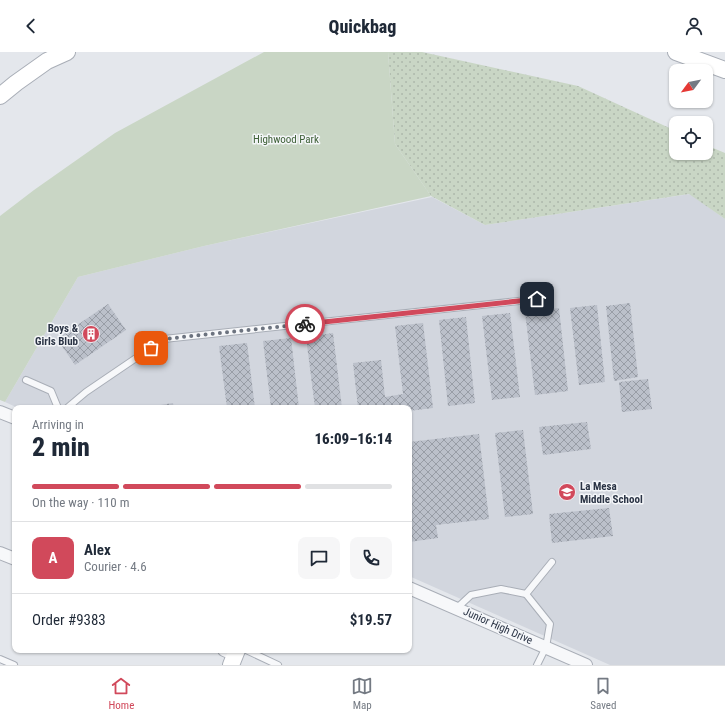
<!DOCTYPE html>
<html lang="en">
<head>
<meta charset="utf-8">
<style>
  body { margin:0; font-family:"Roboto Condensed",sans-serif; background:#f6f6f7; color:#1f2937; height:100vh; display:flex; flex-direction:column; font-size:15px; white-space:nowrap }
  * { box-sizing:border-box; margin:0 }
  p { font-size:13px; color:#747a83 }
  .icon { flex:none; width:22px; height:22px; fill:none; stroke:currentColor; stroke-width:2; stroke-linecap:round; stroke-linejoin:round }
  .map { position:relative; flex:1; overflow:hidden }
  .side { position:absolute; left:12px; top:353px; width:400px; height:248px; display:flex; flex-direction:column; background:#fff; border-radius:8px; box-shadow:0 1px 3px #0004 }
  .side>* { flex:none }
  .needle { width:26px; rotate:238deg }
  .tools { position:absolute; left:669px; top:12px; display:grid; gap:8px }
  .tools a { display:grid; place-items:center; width:44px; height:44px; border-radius:8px; background:#fff; box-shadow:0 1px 3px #0004; font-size:20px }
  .pin { position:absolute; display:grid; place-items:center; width:34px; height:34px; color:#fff; margin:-17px; border-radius:8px; box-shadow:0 2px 6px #0006 }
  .courier { position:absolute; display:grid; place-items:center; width:40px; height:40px; margin:-20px; border:3px solid #d1495b; border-radius:50%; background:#fff; color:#222; box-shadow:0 1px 5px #0007 }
  .headline em { font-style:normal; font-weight:800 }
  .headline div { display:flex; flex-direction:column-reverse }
  .headline { display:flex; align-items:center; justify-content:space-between; height:68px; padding:0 20px }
  h1 { font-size:26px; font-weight:800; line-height:30px }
  .bar { display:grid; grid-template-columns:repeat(4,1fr); gap:6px 4px; align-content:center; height:48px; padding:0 20px }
  .bar i { height:5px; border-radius:3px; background:#e0e1e3 }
  .bar .selected { background:#d1495b }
  .bar p { grid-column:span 4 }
  .line { display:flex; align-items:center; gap:10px; padding:0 20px; border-top:1px solid #e0e1e3 }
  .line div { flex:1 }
  .round { display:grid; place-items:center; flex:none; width:42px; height:42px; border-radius:8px; background:#f6f6f7 }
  header { display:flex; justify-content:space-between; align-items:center; height:52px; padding:0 20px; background:#fff; font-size:18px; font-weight:800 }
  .menu { display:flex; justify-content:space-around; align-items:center; height:56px; border-top:1px solid #e0e1e3; background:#fff; font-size:11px; color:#747a83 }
  .menu a { display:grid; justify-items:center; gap:2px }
  .menu .selected { color:#d1495b }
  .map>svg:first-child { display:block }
  .built { fill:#d2d6de }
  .grass { fill:url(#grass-dots) }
  .park { fill:#c9d6c5 }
  .building { fill:url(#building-cross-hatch) }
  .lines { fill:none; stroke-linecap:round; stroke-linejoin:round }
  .lane-casing { stroke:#a9aeb7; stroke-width:8 }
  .street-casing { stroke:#a9aeb7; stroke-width:14 }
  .secondary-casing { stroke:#a9aeb7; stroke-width:18 }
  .lane { stroke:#f7f8fa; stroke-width:6 }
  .street { stroke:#f7f8fa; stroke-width:12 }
  .secondary { stroke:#fff; stroke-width:16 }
  .done { stroke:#6c737f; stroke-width:4; stroke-dasharray:0 7.2 }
  .route { stroke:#d1495b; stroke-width:5 }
  .labels { text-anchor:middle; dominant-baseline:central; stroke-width:3; stroke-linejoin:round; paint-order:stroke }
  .park-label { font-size:11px; fill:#3f6138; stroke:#f4f6f9 }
  .poi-label { font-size:11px; font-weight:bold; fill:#2b3445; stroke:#f4f6f9; text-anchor:end }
  .street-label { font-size:11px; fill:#2b3445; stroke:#f4f6f9 }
</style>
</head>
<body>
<header><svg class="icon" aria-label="back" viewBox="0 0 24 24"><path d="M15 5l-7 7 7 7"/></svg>Quickbag<svg class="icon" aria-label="person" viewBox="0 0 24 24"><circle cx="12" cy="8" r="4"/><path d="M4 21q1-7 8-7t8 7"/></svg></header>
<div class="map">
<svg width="725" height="613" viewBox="0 0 725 613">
  <defs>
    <pattern id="grass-dots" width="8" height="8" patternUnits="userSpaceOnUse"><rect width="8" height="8" fill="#c9d6c5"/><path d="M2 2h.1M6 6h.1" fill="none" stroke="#adb8ab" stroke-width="1.8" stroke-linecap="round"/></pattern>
    <pattern id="building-cross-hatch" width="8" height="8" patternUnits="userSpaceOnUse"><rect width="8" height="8" fill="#bbc0ca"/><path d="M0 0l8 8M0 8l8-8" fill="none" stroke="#989da6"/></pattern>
  </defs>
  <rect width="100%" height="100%" fill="#e4e7ec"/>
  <polygon class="built" points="690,142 725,167 725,613 610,613 409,524 409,356 18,356 5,350 78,225 204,194 432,145 485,173"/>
  <polygon class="grass" points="388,0 422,0 578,34 676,79 676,101 706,101 706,93 725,101 725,167 689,142 485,173 431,144 395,92"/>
  <polygon class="park" points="264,0 388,0 395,92 431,144 204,194 78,225 5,350 0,348 0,164 34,138 115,81"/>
  <g class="building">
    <polygon points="630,251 638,325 614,329 606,254"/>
    <polygon points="108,252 126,278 75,313 57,287"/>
    <polygon points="597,253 605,330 579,333 570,256"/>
    <polygon points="559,256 568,339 535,343 525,260"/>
    <polygon points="510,261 520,345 492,348 482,264"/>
    <polygon points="466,265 475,351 448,354 439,268"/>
    <polygon points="423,271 433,356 409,359 409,356 358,356 353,311 381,308 385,345 403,342 395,274"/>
    <polygon points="333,281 342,356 315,356 306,285"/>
    <polygon points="291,286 299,356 271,356 263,289"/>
    <polygon points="247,291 255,356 227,356 219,294"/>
    <polygon points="648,327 652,357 622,360 619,330"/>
    <polygon points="173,351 174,356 148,356 148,355"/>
    <polygon points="587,370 591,397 543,403 539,375"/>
    <polygon points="523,378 533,462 505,465 495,381"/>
    <polygon points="479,382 489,467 436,473 438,486 409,490 409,390"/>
    <polygon points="609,456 613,484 552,491 549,462"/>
  </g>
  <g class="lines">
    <g class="lane-casing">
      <g id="lane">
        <polyline points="26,328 51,339 58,356"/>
        <polyline points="67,356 86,340 164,287 537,247"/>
        <polyline points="457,556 471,543 501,537 526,542"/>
        <polyline points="246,598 278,613"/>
        <polyline points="0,607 14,613"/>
        <polyline points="537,613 546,595 550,572 526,542 552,510"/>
      </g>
    </g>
    <g class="street-casing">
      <g id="street">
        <polyline points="0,360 15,366"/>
        <polyline points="0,501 15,507"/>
        <polyline points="409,536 586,613"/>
        <polyline points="224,598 235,603"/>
      </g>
    </g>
    <g class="secondary-casing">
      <g id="secondary">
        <polyline points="676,0 725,18"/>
        <polyline points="0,44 16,31 47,9 67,0"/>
        <polyline points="231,613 237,598"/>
      </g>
    </g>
    <use href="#lane" class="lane"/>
    <use href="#street" class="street"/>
    <use href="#secondary" class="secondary"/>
  </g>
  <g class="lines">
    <polyline class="done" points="151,296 164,287 305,272"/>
    <polyline class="route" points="305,272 537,247"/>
  </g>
  <defs>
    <g id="building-disc" transform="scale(0.9)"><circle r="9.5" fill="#d1495b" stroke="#f4f6f9"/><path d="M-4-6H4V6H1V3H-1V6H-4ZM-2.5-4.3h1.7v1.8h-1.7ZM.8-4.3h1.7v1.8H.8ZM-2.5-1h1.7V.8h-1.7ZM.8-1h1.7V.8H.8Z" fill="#fff"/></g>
    <g id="school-disc" transform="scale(0.9)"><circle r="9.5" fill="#d1495b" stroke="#f4f6f9"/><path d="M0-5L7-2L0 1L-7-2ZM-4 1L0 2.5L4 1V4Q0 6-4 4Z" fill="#fff"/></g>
  </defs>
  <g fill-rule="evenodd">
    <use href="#building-disc" x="91" y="282"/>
    <use href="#school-disc" x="567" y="440"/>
  </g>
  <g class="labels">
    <g class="park-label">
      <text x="286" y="87">Highwood Park</text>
    </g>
    <g class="poi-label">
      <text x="78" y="276">Boys &amp;<tspan x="78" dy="13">Girls Blub</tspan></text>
      <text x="580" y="434" text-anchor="start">La Mesa<tspan x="580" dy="13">Middle School</tspan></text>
    </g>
    <g class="street-label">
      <text transform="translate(498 574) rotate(24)">Junior High Drive</text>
    </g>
  </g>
</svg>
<div class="tools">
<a><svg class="needle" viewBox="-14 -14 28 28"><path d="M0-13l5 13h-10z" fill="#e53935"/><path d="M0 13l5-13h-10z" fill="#747a83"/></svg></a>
<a><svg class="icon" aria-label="locate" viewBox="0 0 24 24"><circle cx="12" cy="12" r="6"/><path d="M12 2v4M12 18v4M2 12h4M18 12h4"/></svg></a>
</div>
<div class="pin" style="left:151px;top:296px;background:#ea580c"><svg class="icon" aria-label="bag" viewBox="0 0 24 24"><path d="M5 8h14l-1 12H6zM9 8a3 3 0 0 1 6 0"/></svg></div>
<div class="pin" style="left:537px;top:247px;background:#1f2937"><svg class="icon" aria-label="home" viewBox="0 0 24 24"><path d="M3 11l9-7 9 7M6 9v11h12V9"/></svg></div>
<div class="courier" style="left:305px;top:272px"><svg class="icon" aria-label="bike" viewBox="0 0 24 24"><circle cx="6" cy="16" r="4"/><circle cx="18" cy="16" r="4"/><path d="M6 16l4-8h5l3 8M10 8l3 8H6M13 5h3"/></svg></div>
<section class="side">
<div class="headline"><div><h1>2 min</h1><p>Arriving in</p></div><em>16:09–16:14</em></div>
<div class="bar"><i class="selected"></i><i class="selected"></i><i class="selected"></i><i></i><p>On the way · 110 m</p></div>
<div class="line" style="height:72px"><b class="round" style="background:#d1495b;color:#fff">A</b><div><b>Alex</b><p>Courier · 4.6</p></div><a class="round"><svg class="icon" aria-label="chat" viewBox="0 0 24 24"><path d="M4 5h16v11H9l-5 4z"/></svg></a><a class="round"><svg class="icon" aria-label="phone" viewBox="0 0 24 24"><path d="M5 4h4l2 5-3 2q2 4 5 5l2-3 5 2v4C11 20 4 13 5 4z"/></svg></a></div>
<div class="line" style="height:52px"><div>Order #9383</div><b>$19.57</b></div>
</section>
</div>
<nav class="menu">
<a class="selected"><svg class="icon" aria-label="home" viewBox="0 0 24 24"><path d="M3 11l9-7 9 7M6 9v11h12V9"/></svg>Home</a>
<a><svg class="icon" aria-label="map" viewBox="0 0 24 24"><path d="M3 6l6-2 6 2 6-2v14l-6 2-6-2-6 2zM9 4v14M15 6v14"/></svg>Map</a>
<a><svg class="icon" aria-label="saved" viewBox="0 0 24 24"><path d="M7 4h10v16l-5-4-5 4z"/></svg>Saved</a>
</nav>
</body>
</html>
